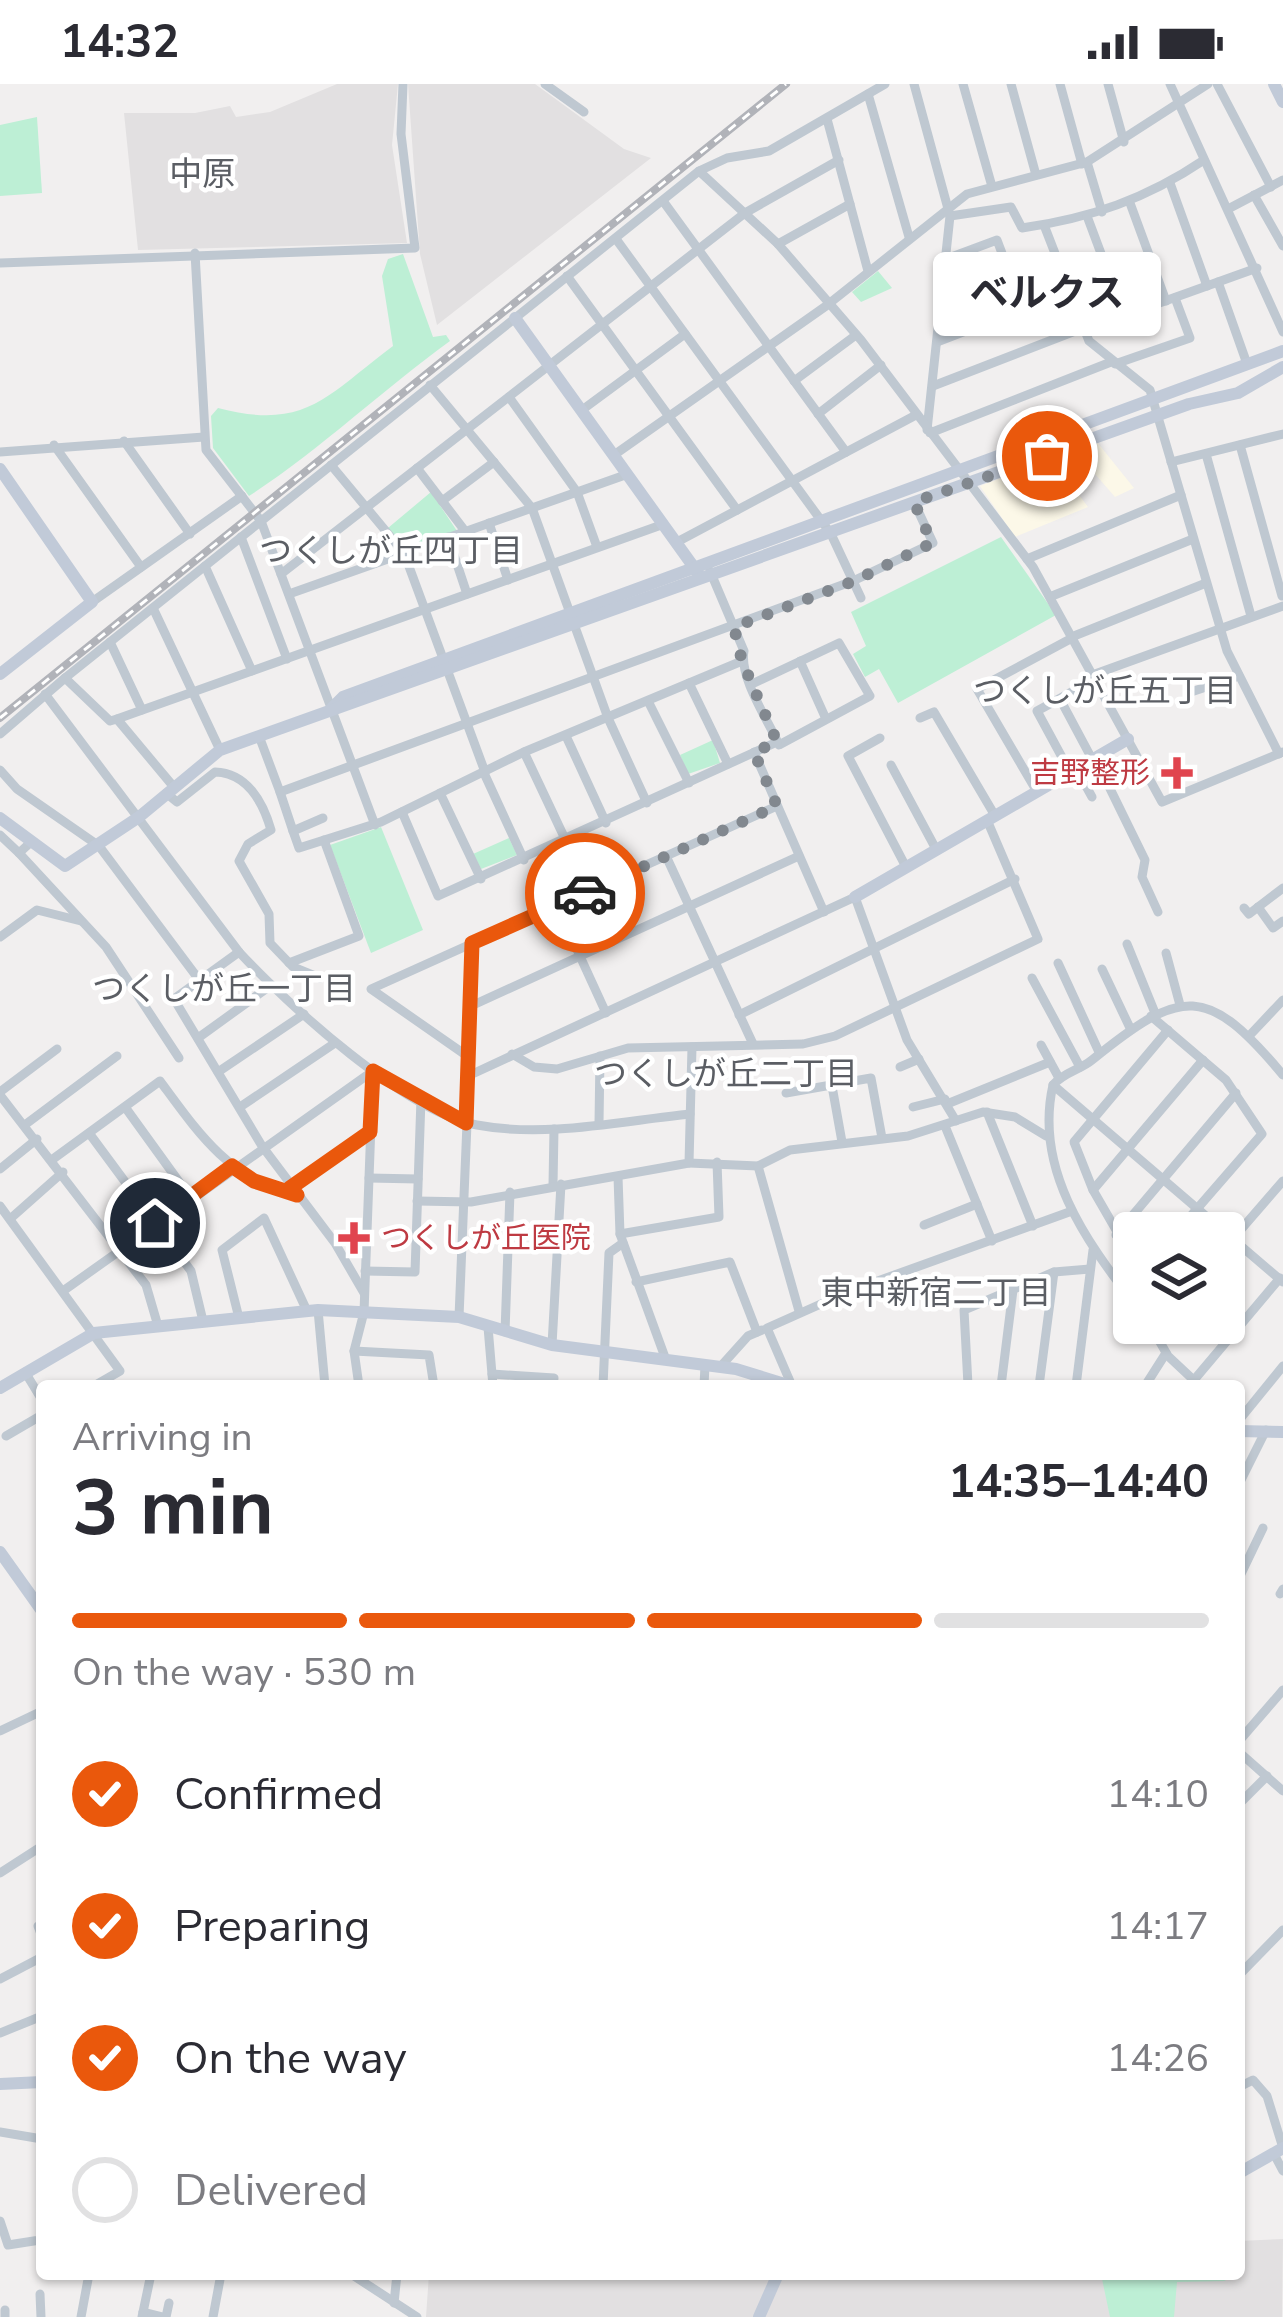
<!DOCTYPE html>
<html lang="en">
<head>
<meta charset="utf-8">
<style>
  body { margin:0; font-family:"Nunito Sans","Noto Sans JP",sans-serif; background:#f7f7f7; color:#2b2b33; height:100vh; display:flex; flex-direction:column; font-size:45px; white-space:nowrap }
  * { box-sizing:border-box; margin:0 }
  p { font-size:39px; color:#7c7c81 }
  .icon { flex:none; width:66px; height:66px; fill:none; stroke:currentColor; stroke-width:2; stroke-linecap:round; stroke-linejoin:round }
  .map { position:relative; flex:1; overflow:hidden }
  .drawer { position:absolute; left:36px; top:1296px; width:1209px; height:900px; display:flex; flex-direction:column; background:#fff; border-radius:12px; box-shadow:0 3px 9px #0004 }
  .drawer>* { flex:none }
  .buttons { position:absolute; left:1113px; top:1128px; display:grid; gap:24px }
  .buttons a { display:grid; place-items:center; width:132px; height:132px; border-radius:12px; background:#fff; box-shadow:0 3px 9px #0004; font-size:60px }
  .pin { position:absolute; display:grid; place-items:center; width:102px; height:102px; color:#fff; margin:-51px; border:6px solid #fff; border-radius:50%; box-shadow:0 3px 12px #0007 }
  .courier { position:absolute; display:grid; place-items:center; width:120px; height:120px; margin:-60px; border:9px solid #ea580c; border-radius:50%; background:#fff; color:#222; box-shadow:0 3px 15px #0007 }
  .bubble { position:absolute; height:84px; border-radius:12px; background:#fff; box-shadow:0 3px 9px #0004; font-size:39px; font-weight:700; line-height:84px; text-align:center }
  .head em { font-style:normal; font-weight:700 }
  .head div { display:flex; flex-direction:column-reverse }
  .head { display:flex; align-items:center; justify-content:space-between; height:204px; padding:0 36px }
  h1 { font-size:78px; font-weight:700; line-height:90px }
  .bar { display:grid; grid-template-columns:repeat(4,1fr); gap:18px 12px; align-content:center; height:144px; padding:0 36px }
  .bar i { height:15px; border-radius:9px; background:#e1e1e2 }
  .bar .current { background:#ea580c }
  .bar p { grid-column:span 4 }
  ol { padding:0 36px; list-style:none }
  li { display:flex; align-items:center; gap:36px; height:132px }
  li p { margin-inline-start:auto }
  li .icon { padding:12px; border-radius:50%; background:#ea580c; color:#fff; stroke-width:4 }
  li:last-child { color:#7c7c81 }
  li i { width:66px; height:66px; border:6px solid #e1e1e2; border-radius:50% }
  .status { display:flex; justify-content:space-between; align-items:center; height:84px; padding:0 60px; background:#fff; direction:ltr }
  .status svg { height:33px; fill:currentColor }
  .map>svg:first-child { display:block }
  .commercial { fill:#fcf8e8 }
  .education { fill:#e2e0e1 }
  .green { fill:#bdefd5 }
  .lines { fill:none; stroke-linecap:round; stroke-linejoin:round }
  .street { stroke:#bfc8d1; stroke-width:9 }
  .secondary { stroke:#c1cad8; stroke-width:12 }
  .rail-casing { stroke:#b1b3b9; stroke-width:8 }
  .rail { stroke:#fff; stroke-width:3; stroke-dasharray:9; stroke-linecap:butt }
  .done { stroke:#82888f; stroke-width:12; stroke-dasharray:0 21.6 }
  .route { stroke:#ea580c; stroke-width:15 }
  .health-dot { fill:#e0444e; stroke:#fff; stroke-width:4.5 }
  .labels { text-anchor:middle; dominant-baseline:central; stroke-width:9; stroke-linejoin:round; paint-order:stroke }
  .health-label { font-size:30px; fill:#be3a42; stroke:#fff; text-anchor:end }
  .neighbourhood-label { font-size:33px; fill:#5b5e64; stroke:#fff }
</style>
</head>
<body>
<div class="status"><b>14:32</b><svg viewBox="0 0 49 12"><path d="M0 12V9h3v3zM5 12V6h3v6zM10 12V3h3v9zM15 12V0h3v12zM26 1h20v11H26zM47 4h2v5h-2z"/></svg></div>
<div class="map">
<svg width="1283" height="2233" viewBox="0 0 1283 2233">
  <rect width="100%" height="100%" fill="#f1efef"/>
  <g class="commercial">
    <polygon points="1097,358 1134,404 1115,413 1095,390 1077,399 1058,373"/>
    <polygon points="1052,375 1088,423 1015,453 980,402"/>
  </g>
  <g class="education">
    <polygon points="337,0 398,0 392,61 407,159 138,166 124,29 195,29 230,22 236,33 270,28"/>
    <polygon points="408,0 535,0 624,65 651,74 437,241 420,170"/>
    <polygon points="1283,2155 1282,2233 426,2233 429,2190 1239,2190 1239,2157"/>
  </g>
  <g class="green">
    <polygon points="37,33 42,109 0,112 0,41"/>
    <path d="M 403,170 L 433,253 L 446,251 L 450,257 C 381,307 320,366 249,412 L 213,364 L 211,332 L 218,324 C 306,347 326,312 393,262 L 382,192 L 388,175 Z"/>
    <polygon points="878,187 892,204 861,218 852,208"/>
    <polygon points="431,408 457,447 420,459 413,448 400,457 388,444"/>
    <polygon points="1001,453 1056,531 898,619 879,585 865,593 853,570 866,562 851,528"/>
    <polygon points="713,656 720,679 688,690 680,671"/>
    <polygon points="381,743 423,846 371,869 330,761"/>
    <polygon points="509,754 517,771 481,785 473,770"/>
    <polygon points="1101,2190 1239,2190 1224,2197 1177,2198 1174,2233 1110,2233"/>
  </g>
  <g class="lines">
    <g class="street">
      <polyline points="545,0 584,28"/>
      <polyline points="914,0 950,132 927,346"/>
      <polyline points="963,0 991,99"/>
      <polyline points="1011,0 1036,91"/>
      <polyline points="1060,0 1082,80"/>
      <polyline points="1108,0 1124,58"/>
      <polyline points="1170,0 1283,248"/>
      <polyline points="1217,0 1271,103"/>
      <polyline points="868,10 909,153"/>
      <polyline points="827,35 868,187"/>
      <polyline points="1087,78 1102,128"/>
      <polyline points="699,87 778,160 861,256 1033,483 1162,718 1283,668"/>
      <polyline points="1170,99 1207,202"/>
      <polyline points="1254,111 1283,162"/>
      <polyline points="663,117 846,368"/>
      <polyline points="1130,119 1166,217"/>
      <polyline points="1228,125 1283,96"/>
      <path d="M 950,132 L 1011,123 L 1022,144 C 1091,134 1146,115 1204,76"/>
      <polyline points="1087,132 1124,231"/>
      <polyline points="1044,141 1089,257 1150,306 1227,567 1279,670"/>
      <polyline points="616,155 831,450 861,514"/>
      <polyline points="778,160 850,120"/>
      <polyline points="195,169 206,366 261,437 375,741"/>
      <polyline points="0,179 415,164 401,50 403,0"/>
      <polyline points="567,192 737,426"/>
      <polyline points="1218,198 1246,277"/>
      <polyline points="941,218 1011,191"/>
      <polyline points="1084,246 1257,184"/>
      <polyline points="937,258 1023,225 997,156 946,175"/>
      <polyline points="1115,280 1190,254 1175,214"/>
      <polyline points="794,297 856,251"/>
      <polyline points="430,301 532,424 608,634 647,719"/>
      <polyline points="933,302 1083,244"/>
      <polyline points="509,313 577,408 597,463"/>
      <polyline points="582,326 685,250"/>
      <polyline points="818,330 881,281"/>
      <polyline points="930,349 1111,278"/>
      <polyline points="124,357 190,450"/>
      <polyline points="54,361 141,483"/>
      <polyline points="1240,361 1282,512"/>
      <polyline points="0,368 204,353"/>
      <polyline points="1206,370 1251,532"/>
      <polyline points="614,371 826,222 967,110 1087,78 1208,0"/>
      <polyline points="1171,378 1283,350"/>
      <polyline points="331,381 404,469 485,688"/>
      <polyline points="417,384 465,447"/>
      <polyline points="442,417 494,378"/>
      <polyline points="489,439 508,496"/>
      <polyline points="241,453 287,575"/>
      <polyline points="448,453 467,510"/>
      <polyline points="677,458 916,331"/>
      <polyline points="1027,475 1181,411"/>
      <polyline points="205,482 252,587"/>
      <path d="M 710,487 L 744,567 C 739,594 768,636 779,661 L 870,612 L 839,559 L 752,600"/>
      <polyline points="281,490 745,129 839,76"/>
      <polyline points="289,510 628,390"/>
      <polyline points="1052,512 1193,455"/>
      <polyline points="92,518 242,412"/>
      <polyline points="153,524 220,666"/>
      <polyline points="1074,552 1206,499"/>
      <polyline points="110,558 142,626"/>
      <polyline points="800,577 826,635"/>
      <polyline points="1095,590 1283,522"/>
      <polyline points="65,594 699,87 727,74 769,67 885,0"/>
      <polyline points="689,599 728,680"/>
      <polyline points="1188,609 1239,592"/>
      <path d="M 45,610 L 239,868 C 288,921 407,1029 477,1041 C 546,1054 621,1037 690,1030"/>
      <polyline points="1060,615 1092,675"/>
      <polyline points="648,617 689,699"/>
      <polyline points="920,634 934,628 994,730"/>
      <polyline points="117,635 664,440"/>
      <polyline points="0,650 65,594 110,637 117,635 173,702"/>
      <polyline points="259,652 280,708 853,497 933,459 914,418"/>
      <polyline points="566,652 606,739"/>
      <polyline points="880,654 848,672 906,783"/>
      <polyline points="524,668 566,757"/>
      <polyline points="754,668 824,828"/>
      <polyline points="1095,674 1145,776 1142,793 1158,828"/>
      <polyline points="891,681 936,765"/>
      <polyline points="1076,684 1092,713"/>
      <polyline points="0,686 17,705 99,762 200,897"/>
      <polyline points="1070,688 1037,627 1097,594"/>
      <polyline points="484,689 524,776"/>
      <polyline points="1036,706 977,605 1074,553"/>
      <polyline points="280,708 293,747 323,734"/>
      <path d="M 166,709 L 177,718 L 215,688 C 247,689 263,718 271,746 L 248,760 L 239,777 L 269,830 L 270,859 L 293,883 L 320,894"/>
      <polyline points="440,709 481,795"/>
      <polyline points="402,728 438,812 777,658"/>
      <polyline points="293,747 299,764 381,738 524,668 742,577"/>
      <polyline points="0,751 19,769 30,759"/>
      <polyline points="19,769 106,863 179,974"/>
      <polyline points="666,772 753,960"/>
      <polyline points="557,822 606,929"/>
      <polyline points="1258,823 1273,844 1283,837"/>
      <polyline points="1244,824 1249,830 1283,804"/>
      <polyline points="0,853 37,826 81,837"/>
      <polyline points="1127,860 1155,929"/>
      <polyline points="239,868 174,915 262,1062 335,1159 364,1209"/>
      <polyline points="1166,869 1180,921"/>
      <polyline points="289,879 359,852 324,756"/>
      <polyline points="1058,879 1099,968"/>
      <polyline points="1102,885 1131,946"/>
      <polyline points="1032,894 1080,983"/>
      <polyline points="471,922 799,772"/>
      <polyline points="739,931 1015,795"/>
      <polyline points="1151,932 1226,996 1262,1050 1176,1149"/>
      <polyline points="1250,951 1283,916"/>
      <polyline points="198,954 270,902"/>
      <polyline points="1041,961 1059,994"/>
      <polyline points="512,970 534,983 557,985 628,964 803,960 835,952 1038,855 987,736"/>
      <polyline points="470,974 371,905 777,722"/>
      <polyline points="470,974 472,859"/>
      <polyline points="900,983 919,975"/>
      <polyline points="218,988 304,930"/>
      <polyline points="468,992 855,813 907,956 956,1037"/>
      <polyline points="1053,1001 1283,1198"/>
      <polyline points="832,1002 842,1058"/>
      <polyline points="0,1008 57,965"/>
      <polyline points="786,1009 871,994 882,1054"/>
      <polyline points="0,1011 146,1201 158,1242"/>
      <polyline points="947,1020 1050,978"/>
      <polyline points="125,1023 190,1113"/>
      <polyline points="240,1023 335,959"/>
      <polyline points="913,1023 945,1015"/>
      <polyline points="987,1028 1033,1142"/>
      <polyline points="599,1039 600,972"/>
      <polyline points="26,1040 117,972"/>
      <polyline points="945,1042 992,1157"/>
      <polyline points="89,1049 191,1187 203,1237"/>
      <path d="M 53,1075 L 160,997 C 197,1047 227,1093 291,1110"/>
      <polyline points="689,1079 758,1082 790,1066 908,1052 983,1028 1015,1033 1046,1052"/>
      <polyline points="758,1082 799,1227"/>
      <polyline points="0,1085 37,1055"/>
      <polyline points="618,1093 620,1150 666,1276"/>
      <polyline points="369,1094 418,1095"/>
      <polyline points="553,1101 554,1045"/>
      <polyline points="289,1104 370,1048"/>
      <polyline points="1093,1106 1203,976"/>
      <polyline points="417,1117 471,1118 689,1079 692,963"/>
      <polyline points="0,1122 120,1287 94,1302"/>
      <polyline points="10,1135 63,1088"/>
      <polyline points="924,1141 977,1120"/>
      <polyline points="620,1150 719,1133 717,1078"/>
      <polyline points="1116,1151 1236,1009"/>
      <polyline points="1224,1165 1283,1097"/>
      <polyline points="1134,1177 1093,1106 1074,1058 1168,946"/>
      <polyline points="365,1187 415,1188 421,1015"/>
      <polyline points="636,1198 730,1178 757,1248"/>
      <polyline points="63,1207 373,987"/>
      <path d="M 1134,1219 C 1085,1156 1034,1084 1053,1001 C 1064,988 1080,986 1092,976 C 1182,903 1207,900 1283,991"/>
      <polyline points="318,1226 325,1302"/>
      <polyline points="459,1233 469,991"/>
      <polyline points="239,1234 222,1166 264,1134 307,1227"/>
      <polyline points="1149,1239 1168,1272 1200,1302"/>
      <polyline points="488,1243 493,1302"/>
      <polyline points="505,1248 510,1108"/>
      <polyline points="552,1261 561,1100"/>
      <polyline points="354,1267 429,1271 434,1302"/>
      <polyline points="721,1282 748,1252 762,1246"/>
      <polyline points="25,1288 42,1316"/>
      <polyline points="492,1290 554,1294 553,1302"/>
      <polyline points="1194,1296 1280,1194"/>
      <polyline points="359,1302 354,1267 364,1228 373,987"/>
      <polyline points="603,1302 609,1169 623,1159"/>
      <polyline points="704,1302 705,1281"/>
      <polyline points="792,1302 767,1244 850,1207 1072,1127"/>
      <polyline points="1001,1302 1013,1206"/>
      <polyline points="1008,1302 968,1301 964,1226 1054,1188 1090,1185"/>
      <polyline points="1039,1302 1054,1188"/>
      <polyline points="1076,1302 1093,1166"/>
      <polyline points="1145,1302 1166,1269"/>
      <polyline points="1240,1335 1283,1282"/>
      <polyline points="6,1352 42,1331"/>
      <polyline points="1239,1400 1266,1346"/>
      <polyline points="1239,1494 1263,1444"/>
      <polyline points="1280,1510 1283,1505"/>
      <polyline points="0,1647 42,1627"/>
      <polyline points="1239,1657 1283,1606"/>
      <polyline points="1239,1668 1283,1707"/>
      <polyline points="1239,1720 1267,1692"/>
      <polyline points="0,1789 42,1762"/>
      <polyline points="38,1842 42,1853"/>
      <polyline points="1239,1891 1283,1846"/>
      <polyline points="0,1895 42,1873"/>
      <polyline points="0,1949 42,1932"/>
      <polyline points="1239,2003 1253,1996 1267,2012 1283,2064"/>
      <polyline points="0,2048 42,2055"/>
      <polyline points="1274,2070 1283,2087"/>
      <polyline points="0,2137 8,2161 40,2156 42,2143"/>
      <polyline points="351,2190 417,2233"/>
      <polyline points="40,2210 41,2233"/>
      <polyline points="394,2219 397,2190"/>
      <polyline points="5,2226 5,2233"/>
      <polyline points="143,2228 163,2233"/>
      <polyline points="81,2233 89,2190"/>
      <polyline points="142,2233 151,2190"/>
      <polyline points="166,2233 169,2219"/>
      <polyline points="213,2233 221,2190"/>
    </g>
    <g class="secondary">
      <polyline points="1274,0 1283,18"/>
      <polyline points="515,234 698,489"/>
      <polyline points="0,385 92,518 0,590"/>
      <polyline points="332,624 343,613 1283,267"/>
      <polyline points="0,734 65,782 139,733 220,666 1189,320 1238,309 1283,283"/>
      <polyline points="855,813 1128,655"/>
      <polyline points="0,1304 94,1249 318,1226 459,1233 552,1261 736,1285 791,1302"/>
      <polyline points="1239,1347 1283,1348"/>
      <polyline points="0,1468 42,1527"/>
      <polyline points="0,2000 42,1998"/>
      <polyline points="1239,2089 1283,2064"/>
      <polyline points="759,2233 778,2190"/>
    </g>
    <g class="rail-casing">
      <polyline id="rail" points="0,634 786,0"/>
    </g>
    <use href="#rail" class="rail"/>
  </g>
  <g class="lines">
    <polyline class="done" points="585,809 777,722 754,668 777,658 742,577 734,543 854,497 932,459 914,418 1047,372"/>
    <polyline class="route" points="155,1139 232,1082 254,1097 297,1111 290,1104 370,1048 373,987 466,1039 472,859 585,809"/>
  </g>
  <g class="health-dot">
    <path d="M1171 671h12v12h12v12h-12v12h-12v-12h-12v-12h12z"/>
    <path d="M348 1136h12v12h12v12h-12v12h-12v-12h-12v-12h12z"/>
  </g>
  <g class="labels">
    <g class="health-label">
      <text x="1150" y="689">吉野整形</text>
      <text x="381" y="1154" text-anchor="start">つくしが丘医院</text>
    </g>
    <g class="neighbourhood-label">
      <text x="202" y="90">中原</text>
      <text x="391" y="467">つくしが丘四丁目</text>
      <text x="1105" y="607">つくしが丘五丁目</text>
      <text x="224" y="905">つくしが丘一丁目</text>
      <text x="726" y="990">つくしが丘二丁目</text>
      <text x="936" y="1209">東中新宿二丁目</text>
    </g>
  </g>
</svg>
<div class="buttons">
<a><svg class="icon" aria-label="layers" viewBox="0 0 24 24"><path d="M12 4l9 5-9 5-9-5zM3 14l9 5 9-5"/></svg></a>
</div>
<div class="pin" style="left:1047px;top:372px;background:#ea580c"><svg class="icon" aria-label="bag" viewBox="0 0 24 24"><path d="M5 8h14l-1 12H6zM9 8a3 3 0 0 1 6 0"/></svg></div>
<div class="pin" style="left:155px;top:1139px;background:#1f2937"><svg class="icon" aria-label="home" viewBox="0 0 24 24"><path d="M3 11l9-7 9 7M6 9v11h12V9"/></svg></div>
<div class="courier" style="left:585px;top:809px"><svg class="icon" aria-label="car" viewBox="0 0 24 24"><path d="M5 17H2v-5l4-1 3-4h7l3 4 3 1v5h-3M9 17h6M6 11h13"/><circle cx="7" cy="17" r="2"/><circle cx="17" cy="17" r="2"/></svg></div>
<div class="bubble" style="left:933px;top:168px;width:228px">ベルクス</div>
<section class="drawer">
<div class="head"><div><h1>3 min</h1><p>Arriving in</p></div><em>14:35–14:40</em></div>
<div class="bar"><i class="current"></i><i class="current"></i><i class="current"></i><i></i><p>On the way · 530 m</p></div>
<ol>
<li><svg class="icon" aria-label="check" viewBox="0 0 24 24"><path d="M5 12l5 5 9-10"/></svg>Confirmed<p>14:10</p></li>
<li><svg class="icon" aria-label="check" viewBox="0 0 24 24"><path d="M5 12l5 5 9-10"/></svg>Preparing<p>14:17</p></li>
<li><svg class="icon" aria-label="check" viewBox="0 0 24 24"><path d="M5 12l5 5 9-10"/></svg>On the way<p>14:26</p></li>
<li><i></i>Delivered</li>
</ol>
</section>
</div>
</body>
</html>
